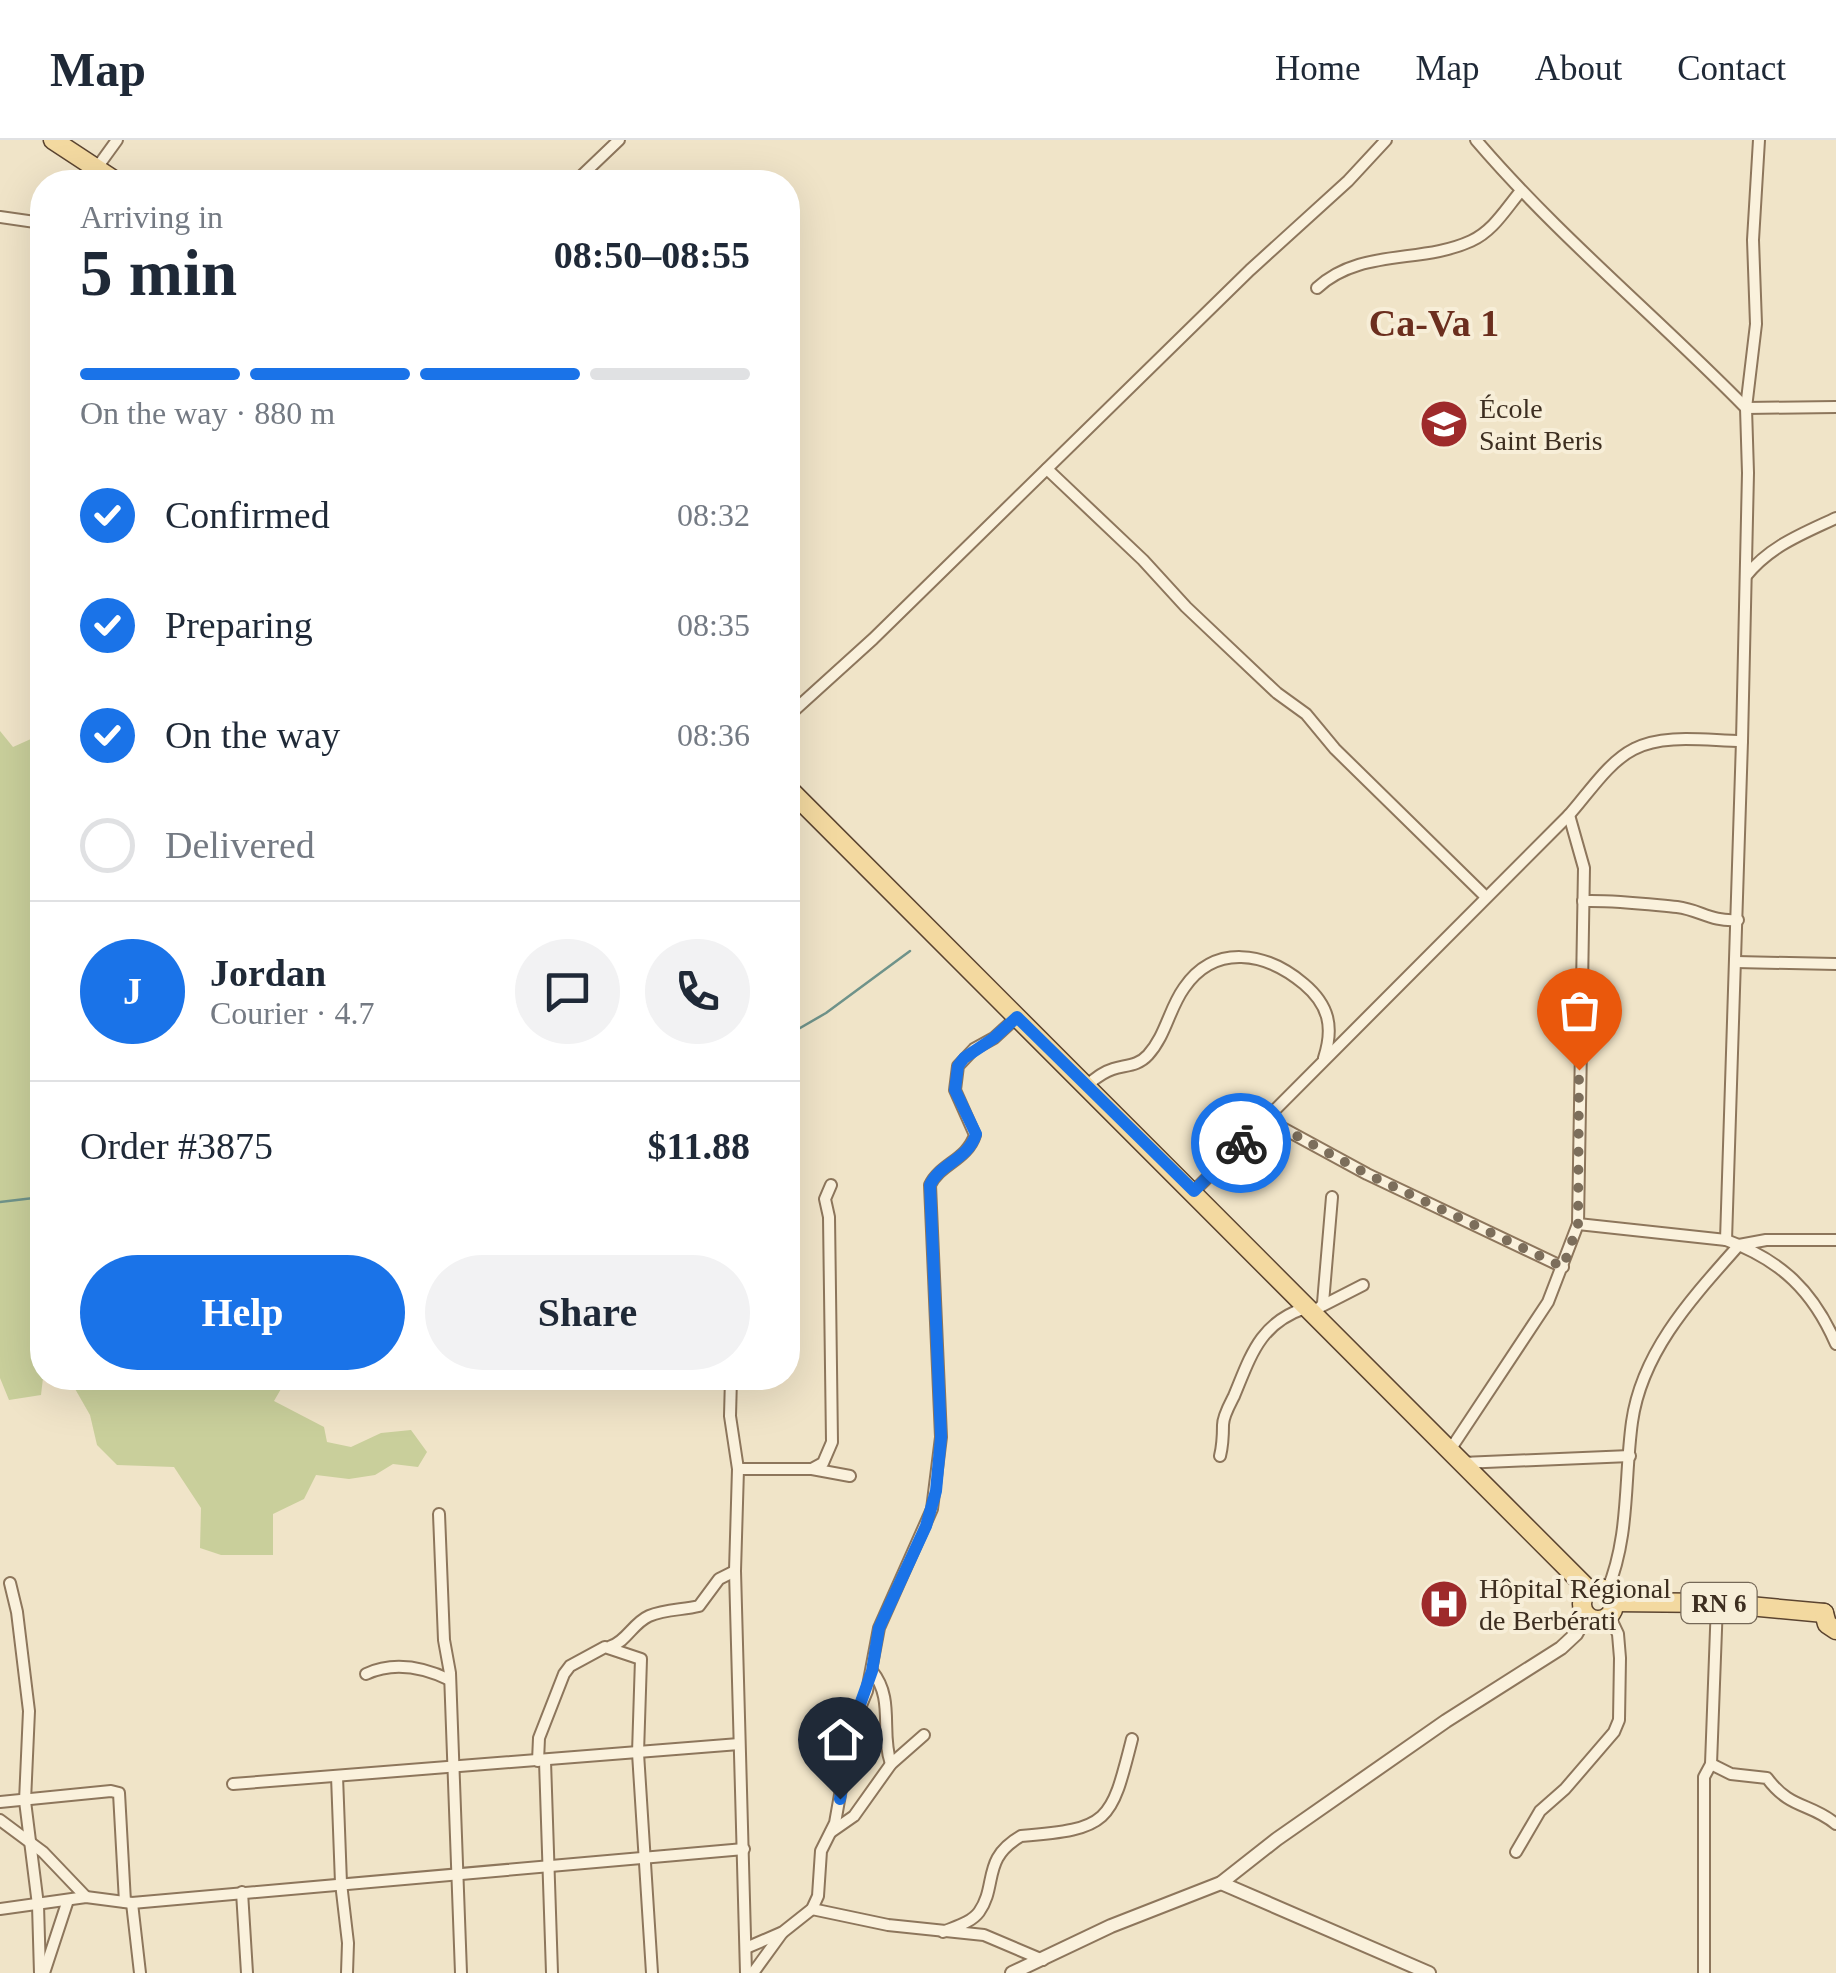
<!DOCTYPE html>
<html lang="en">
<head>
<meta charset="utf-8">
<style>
  body { margin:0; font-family:"Times New Roman",serif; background:#f2f2f3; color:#1f2937; height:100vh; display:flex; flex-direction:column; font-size:38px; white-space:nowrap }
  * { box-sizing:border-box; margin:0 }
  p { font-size:32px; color:#747a83 }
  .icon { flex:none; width:55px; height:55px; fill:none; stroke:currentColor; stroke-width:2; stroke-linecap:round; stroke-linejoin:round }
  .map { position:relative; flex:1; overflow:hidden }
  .sheet { position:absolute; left:30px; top:30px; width:770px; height:1220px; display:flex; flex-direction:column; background:#fff; border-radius:40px; box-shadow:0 10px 40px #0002 }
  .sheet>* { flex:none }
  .pin { position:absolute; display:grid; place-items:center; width:85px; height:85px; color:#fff; margin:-102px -42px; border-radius:50% 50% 50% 0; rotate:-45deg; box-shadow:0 0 10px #0007 }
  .pin .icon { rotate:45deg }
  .courier { position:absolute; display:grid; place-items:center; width:100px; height:100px; margin:-50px; border:8px solid #1a73e8; border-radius:50%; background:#fff; color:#222; box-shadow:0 2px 12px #0007 }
  .headline em { font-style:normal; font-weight:800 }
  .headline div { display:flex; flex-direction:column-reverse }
  .headline { display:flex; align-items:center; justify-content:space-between; height:170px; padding:0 50px }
  h1 { font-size:65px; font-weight:800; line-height:75px }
  .bar { display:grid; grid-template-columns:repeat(4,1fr); gap:15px 10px; align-content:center; height:120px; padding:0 50px }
  .bar i { height:12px; border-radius:8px; background:#e0e1e3 }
  .bar .selected { background:#1a73e8 }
  .bar p { grid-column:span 4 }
  .line { display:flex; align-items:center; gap:25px; padding:0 50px; border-top:2px solid #e0e1e3 }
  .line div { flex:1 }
  .round { display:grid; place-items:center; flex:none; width:105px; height:105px; border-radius:52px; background:#f2f2f3 }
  ol { padding:0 50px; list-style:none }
  li { display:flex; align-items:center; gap:30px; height:110px }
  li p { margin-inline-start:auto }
  li .icon { padding:10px; border-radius:50%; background:#1a73e8; color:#fff; stroke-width:4 }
  li:last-child { color:#747a83 }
  li i { width:55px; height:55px; border:5px solid #e0e1e3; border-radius:50% }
  .button { display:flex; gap:20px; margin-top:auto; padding:20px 50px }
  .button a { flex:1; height:115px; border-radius:60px; background:#1a73e8; color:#fff; font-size:40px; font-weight:800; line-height:115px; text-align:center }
  .button a+a { background:#f2f2f3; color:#1f2937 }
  header { display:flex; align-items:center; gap:60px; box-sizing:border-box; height:140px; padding:0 50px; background:#fff; border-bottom:2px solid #e0e1e3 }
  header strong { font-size:48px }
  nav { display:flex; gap:55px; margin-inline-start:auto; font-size:35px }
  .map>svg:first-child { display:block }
  .green { fill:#c9cf9b }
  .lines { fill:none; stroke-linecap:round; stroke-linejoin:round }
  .stream { stroke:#6f938a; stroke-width:2.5 }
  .minor-casing { stroke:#8d765c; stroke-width:14 }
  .tertiary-casing { stroke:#8d765c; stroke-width:16 }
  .primary-casing { stroke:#5b4430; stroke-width:21 }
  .minor { stroke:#faf1dc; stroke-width:10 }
  .tertiary { stroke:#faf1dc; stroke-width:12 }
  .primary { stroke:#f3d9a0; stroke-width:18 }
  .done { stroke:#7c6e5b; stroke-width:10; stroke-dasharray:0 18 }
  .route { stroke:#1a73e8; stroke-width:12 }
  .labels { text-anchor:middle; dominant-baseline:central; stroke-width:8; stroke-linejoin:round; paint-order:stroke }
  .shield { fill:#f7eed8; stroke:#756857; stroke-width:2.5 }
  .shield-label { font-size:25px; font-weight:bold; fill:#3d2e20 }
  .poi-label { font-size:28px; fill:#3d2e20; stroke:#f7eed8; text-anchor:start }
  .district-label { font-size:38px; font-weight:bold; fill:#6b2e1e; stroke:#f7eed8 }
</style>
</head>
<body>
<header>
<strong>Map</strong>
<nav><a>Home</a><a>Map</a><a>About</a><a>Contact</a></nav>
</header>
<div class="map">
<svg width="1836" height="1833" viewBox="0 0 1836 1833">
  <rect width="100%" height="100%" fill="#f0e4c8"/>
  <g class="green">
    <polygon points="0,591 13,607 42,594 43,1238 41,1255 9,1260 0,1238"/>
    <polygon points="74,1238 307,1238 307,1240 285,1242 274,1261 324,1287 327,1302 351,1307 381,1293 411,1290 427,1312 418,1327 393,1324 375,1335 349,1339 316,1335 304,1359 273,1374 273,1415 221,1415 200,1408 201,1368 174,1327 117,1325 97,1305 90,1275 74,1247"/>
  </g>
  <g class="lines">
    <g class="stream">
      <polyline points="788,895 826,873 910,811"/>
      <polyline points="0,1062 42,1057"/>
    </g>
    <g class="minor-casing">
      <g id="minor">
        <path d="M 1476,0 C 1558,96 1657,177 1746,268 L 1836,267"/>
        <polyline points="96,29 117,0"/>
        <polyline points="575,42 619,0"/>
        <polyline points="0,77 42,83"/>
        <path d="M 1317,148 C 1360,108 1421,124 1471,101 C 1493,91 1505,70 1520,52"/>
        <polyline points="788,298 789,298"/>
        <polyline points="1047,329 1143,420 1186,467 1277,553 1306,574 1335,609 1486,757"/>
        <path d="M 1746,436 C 1770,406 1802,394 1836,378"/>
        <polyline points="788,576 873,499 1250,130 1348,41 1386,0"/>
        <path d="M 1583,761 C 1615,760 1645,764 1677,767 C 1701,770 1710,782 1738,780"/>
        <polyline points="1736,822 1836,824"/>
        <path d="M 1087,945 C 1096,938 1103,932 1113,929 C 1126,925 1138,926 1148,915 C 1166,895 1169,869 1184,848 C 1215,803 1266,812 1304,844 C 1329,865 1334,887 1324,918"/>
        <polyline points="1264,978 1367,1034 1563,1127"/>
        <path d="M 1194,1051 L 1569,675 C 1588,654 1608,622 1634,609 C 1664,593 1709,601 1742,601"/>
        <path d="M 1578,1084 L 1726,1100 C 1781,1120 1813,1151 1836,1204"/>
        <polyline points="1726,1100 1742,601 1748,333 1746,268 1756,184 1753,100 1759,0"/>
        <polyline points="1323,1163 1332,1057"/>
        <polyline points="1320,1167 1363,1145"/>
        <polyline points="731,1238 730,1276 738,1329 735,1431 746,1833"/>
        <polyline points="1450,1310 1548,1162 1578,1084 1584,728 1569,675"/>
        <path d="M 1220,1316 C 1223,1304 1223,1296 1223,1285 C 1223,1276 1230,1264 1234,1256 C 1251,1215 1260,1183 1305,1168"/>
        <polyline points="1462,1323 1630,1316"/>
        <polyline points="738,1329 812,1329 850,1336"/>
        <polyline points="812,1329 823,1323 832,1302 829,1077 825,1059 831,1045"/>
        <polyline points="439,1374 444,1500 450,1533 461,1833"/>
        <polyline points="10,1443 17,1472 29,1571 25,1661 38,1765 40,1833"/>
        <path d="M 1607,1451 C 1630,1396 1624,1340 1632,1282 C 1642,1211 1693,1157 1739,1105 L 1766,1100 L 1836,1100"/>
        <path d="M 611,1506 C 626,1502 633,1483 649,1476 C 665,1469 683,1470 699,1466 L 719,1439 L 735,1431"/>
        <path d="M 872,1531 C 895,1559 880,1592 891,1624"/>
        <path d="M 366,1534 C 394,1521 423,1527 450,1540"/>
        <polyline points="538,1621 539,1598 564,1534 570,1526 605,1507 641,1519 638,1613 652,1833"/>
        <polyline points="545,1621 552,1833"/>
        <path d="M 1711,1624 L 1731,1634 L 1767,1638 C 1791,1670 1809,1662 1836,1684"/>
        <polyline points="337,1636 341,1743 348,1803 347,1833"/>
        <polyline points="233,1644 739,1604"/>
        <polyline points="0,1662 111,1651 119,1653 125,1762"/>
        <polyline points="0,1680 43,1712 86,1757"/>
        <polyline points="831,1692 854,1676 891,1624 924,1595"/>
        <polyline points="1516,1712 1540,1671 1565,1649 1614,1592 1619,1580 1620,1518 1618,1494 1609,1475"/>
        <polyline points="242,1752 247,1833"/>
        <polyline points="132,1763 140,1833"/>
        <polyline points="0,1769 86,1757 132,1763 744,1709"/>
        <polyline points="812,1769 888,1785 984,1795 1043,1820"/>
        <path d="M 943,1792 C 954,1787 971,1783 979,1772 C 998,1745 981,1719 1021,1696 C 1110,1689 1111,1682 1132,1599"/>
        <path d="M 746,1808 L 783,1792 L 812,1769 L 818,1756 L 821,1711 L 835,1683 L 852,1587 L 867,1551 L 879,1488 L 932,1369 L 941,1297 L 930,1045 C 940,1024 967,1020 975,995 L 955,950 L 958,926 L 974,909 L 994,898 L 1017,877"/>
        <polyline points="44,1833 68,1760"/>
        <polyline points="753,1833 782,1793"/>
        <polyline points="1704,1833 1704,1637 1711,1624 1717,1463"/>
      </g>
    </g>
    <g class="tertiary-casing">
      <g id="tertiary">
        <polyline points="1221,1743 1429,1833"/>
        <polyline points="1012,1833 1111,1786 1221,1743 1277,1699 1446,1581 1561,1508 1576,1494 1586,1476"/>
      </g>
    </g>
    <g class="primary-casing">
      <g id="primary">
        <polyline points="53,0 117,42"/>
        <polyline points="788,648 1589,1450"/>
        <circle cx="1598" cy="1464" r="16"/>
        <polyline points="1613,1462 1717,1463 1824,1473"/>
        <polyline points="1824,1473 1827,1484 1836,1490"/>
      </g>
    </g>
    <use href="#minor" class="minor"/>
    <use href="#tertiary" class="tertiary"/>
    <use href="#primary" class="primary"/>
  </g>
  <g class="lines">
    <polyline class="done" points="1241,1003 1264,978 1367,1034 1563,1127 1578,1084 1579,930"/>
    <path class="route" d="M 840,1659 L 852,1587 L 872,1531 L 879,1488 L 926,1386 L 936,1351 L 941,1297 L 930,1045 C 940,1023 968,1020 976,994 L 955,950 L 958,926 L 964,918 L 994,898 L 1017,877 L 1194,1051 L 1241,1003"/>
  </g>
  <defs>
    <g id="school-disc" transform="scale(2.5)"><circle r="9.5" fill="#9e2a2b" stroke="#f7eed8"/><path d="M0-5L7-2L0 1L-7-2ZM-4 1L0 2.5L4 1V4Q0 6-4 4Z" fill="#fff"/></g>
    <g id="hospital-disc" transform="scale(2.5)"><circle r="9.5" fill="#9e2a2b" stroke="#f7eed8"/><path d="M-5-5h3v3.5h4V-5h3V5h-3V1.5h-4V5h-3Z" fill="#fff"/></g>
  </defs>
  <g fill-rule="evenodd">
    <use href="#school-disc" x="1444" y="284"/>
    <use href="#hospital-disc" x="1444" y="1464"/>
  </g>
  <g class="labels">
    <rect class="shield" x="1681.5" y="1443" width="75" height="40" rx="8"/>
    <g class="shield-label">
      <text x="1719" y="1463">RN 6</text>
    </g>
    <g class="poi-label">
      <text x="1479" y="268">École<tspan x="1479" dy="32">Saint Beris</tspan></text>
      <text x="1479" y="1448">Hôpital Régional<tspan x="1479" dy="32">de Berbérati</tspan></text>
    </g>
    <g class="district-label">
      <text x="1434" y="183">Ca-Va 1</text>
    </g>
  </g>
</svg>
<div class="pin" style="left:1579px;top:930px;background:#ea580c"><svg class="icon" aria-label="bag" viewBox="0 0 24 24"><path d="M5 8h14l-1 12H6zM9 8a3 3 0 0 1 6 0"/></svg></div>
<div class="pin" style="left:840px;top:1659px;background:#1f2937"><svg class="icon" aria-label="home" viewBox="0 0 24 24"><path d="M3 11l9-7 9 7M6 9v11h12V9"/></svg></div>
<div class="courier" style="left:1241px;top:1003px"><svg class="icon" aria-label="bike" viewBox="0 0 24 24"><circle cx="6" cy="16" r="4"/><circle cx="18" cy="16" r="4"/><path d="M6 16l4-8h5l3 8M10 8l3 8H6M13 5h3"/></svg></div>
<section class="sheet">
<div class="headline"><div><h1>5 min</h1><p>Arriving in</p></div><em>08:50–08:55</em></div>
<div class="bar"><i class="selected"></i><i class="selected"></i><i class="selected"></i><i></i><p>On the way · 880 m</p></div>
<ol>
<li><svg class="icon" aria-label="check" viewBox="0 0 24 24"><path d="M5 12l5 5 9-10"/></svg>Confirmed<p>08:32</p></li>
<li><svg class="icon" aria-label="check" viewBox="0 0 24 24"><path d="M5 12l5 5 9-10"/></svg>Preparing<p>08:35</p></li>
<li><svg class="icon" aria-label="check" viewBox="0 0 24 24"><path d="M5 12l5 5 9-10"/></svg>On the way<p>08:36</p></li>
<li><i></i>Delivered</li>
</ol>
<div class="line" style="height:180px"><b class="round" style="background:#1a73e8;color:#fff">J</b><div><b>Jordan</b><p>Courier · 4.7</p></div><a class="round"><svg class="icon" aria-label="chat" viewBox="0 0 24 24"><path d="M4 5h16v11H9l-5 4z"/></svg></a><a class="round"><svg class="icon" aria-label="phone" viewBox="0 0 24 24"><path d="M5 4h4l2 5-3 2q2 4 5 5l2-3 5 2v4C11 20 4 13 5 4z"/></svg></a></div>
<div class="line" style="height:130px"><div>Order #3875</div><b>$11.88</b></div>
<div class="button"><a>Help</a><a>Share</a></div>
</section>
</div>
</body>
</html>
